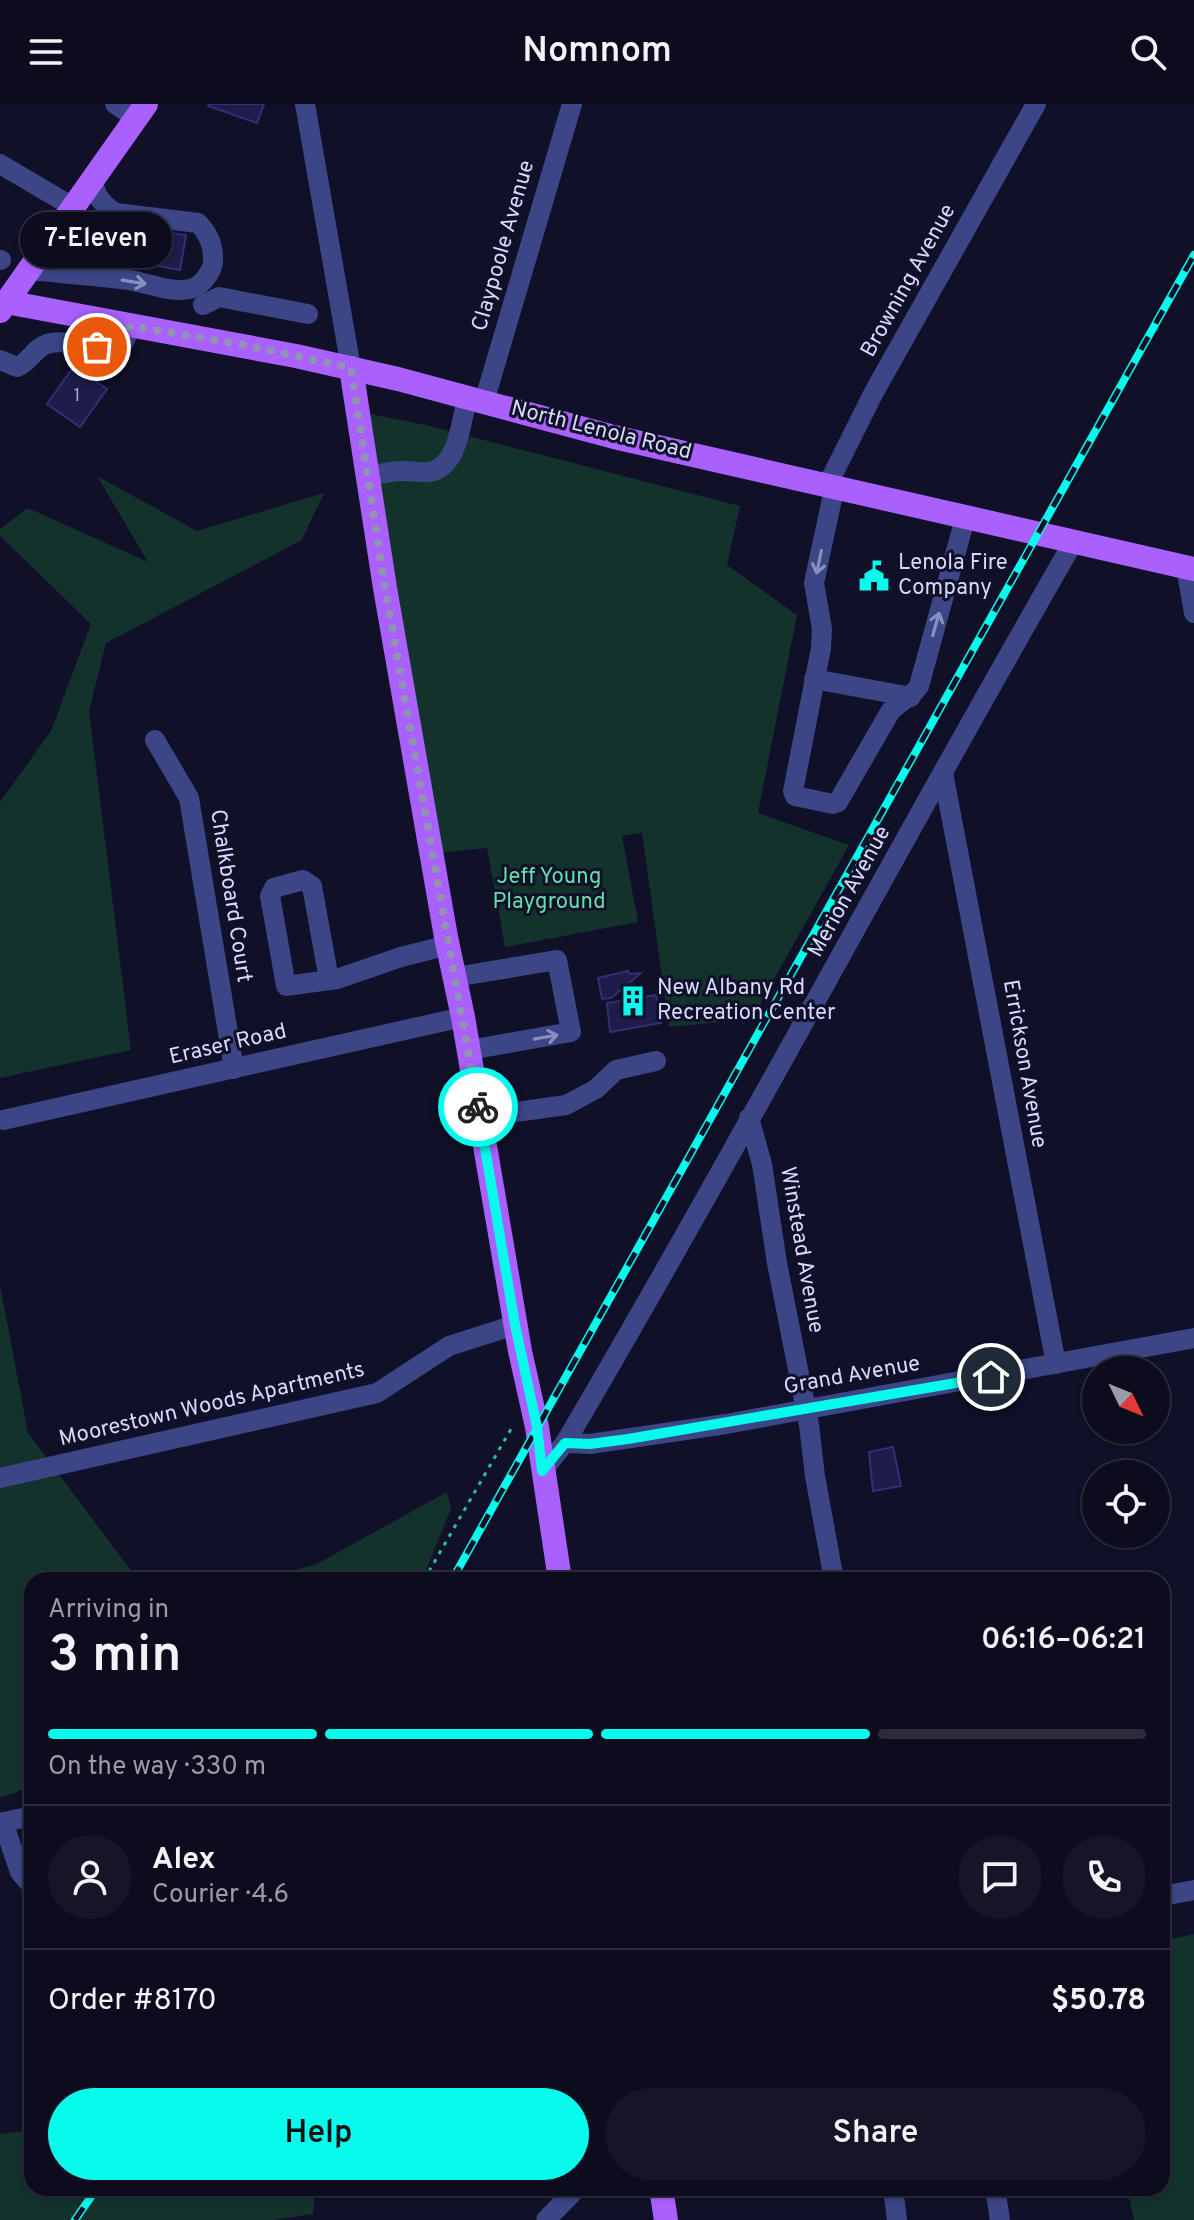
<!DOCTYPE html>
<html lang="en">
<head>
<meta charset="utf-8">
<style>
  body { margin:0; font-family:Overpass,sans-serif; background:#151527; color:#f1f3f6; height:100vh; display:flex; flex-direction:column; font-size:30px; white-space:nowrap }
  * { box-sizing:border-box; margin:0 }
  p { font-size:26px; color:#9a9ba4 }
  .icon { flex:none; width:44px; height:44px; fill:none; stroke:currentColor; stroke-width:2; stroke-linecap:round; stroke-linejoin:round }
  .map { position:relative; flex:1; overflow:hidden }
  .drawer { position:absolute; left:24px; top:1468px; width:1146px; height:624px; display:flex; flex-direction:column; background:#0c0c1e; border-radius:24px; box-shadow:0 2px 6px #0004,0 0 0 2px #2c2c3c }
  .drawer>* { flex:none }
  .needle { width:52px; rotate:133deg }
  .buttons { position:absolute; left:1082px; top:1252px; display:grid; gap:16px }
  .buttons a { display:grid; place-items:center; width:88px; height:88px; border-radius:50%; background:#0c0c1e; box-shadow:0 2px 6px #0004,0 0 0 2px #2c2c3c; font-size:40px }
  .pin { position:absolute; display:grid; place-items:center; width:68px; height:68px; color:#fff; margin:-34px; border:4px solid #fff; border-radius:50%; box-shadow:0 2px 8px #0007 }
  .courier { position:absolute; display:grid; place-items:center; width:80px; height:80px; margin:-40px; border:6px solid #06fbed; border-radius:50%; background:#fff; color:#222; box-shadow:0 2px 10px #0007 }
  .bubble { position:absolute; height:56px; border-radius:28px; background:#0c0c1e; box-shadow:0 2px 6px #0004,0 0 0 2px #2c2c3c; font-size:26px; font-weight:600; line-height:56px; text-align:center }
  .head em { font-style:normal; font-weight:600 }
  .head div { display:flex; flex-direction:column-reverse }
  .head { display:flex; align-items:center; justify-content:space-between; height:136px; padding:0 24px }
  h1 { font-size:52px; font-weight:600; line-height:60px }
  .bar { display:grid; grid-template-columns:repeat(4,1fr); gap:12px 8px; align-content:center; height:96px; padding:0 24px }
  .bar i { height:10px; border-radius:6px; background:#2c2c3c }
  .bar .active { background:#06fbed }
  .bar p { grid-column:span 4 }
  .line { display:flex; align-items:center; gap:20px; padding:0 24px; border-top:2px solid #2c2c3c }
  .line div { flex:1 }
  .round { display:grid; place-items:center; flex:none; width:84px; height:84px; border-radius:42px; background:#151527 }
  .primary-button { display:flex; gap:16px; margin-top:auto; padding:16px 24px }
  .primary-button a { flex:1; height:92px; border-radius:48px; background:#06fbed; color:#111; font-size:32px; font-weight:600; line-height:92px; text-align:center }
  .primary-button a+a { background:#151527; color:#f1f3f6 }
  header { display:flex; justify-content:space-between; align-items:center; height:104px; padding:0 24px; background:#0c0c1e; font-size:36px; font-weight:600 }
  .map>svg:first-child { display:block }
  .green { fill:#13322c }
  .building { fill:#1e1c48; stroke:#322f74; stroke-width:2 }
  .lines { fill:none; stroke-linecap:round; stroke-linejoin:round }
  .path { stroke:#32b89b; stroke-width:3; stroke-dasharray:4 6; stroke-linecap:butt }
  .minor { stroke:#3c4586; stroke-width:20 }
  .major { stroke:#a960fd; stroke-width:24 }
  .rail-casing { stroke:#06fbed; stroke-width:8 }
  .rail { stroke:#101028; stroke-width:5; stroke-dasharray:15; stroke-linecap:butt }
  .oneway { stroke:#8a8fc2 }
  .done { stroke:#9193b3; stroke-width:8; stroke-dasharray:0 14.4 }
  .route { stroke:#06fbed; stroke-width:10 }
  .labels { text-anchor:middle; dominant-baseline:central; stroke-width:6; stroke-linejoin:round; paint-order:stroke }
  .number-label { font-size:18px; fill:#a9aad0 }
  .street-label { font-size:22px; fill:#d7d9fe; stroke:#101028 }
  .poi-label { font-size:22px; fill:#d7d9fe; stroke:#101028; text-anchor:start }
  .park-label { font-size:22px; fill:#63dfac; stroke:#101028 }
</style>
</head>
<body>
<header><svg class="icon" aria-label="menu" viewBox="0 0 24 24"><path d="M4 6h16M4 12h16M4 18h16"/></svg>Nomnom<svg class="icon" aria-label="search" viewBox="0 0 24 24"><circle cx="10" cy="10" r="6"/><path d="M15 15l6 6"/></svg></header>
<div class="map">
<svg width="1194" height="2116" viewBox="0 0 1194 2116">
  <rect width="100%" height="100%" fill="#101028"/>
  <g class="green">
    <polygon points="360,308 426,321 740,402 727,461 797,511 758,709 849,741 752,915 669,923 642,729 622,732 638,818 505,843 487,744 436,749"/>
    <polygon points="97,372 197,427 324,389 302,436 106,539 89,607 131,946 0,974 0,698 51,627 91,520 0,432 0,425 28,404 148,458"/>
    <polygon points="0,1181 28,1329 138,1476 32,1476 32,1682 0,1694"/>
    <polygon points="447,1388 451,1405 422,1476 253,1476 315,1461"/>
    <polygon points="1194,1830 1194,2116 1134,2116 1127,2084 1162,2084 1162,1837"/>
    <polygon points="32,2026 32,2084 315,2084 313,2110 273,2116 0,2116 0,2030"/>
  </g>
  <g class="building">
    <polygon points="209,0 264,0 257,19 208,2"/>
    <polygon points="123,123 186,131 180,166 113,154"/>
    <polygon points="74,262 107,285 80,323 47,300"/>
    <polygon points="628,867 630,870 641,869 611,894 602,895 598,874"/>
    <polygon points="656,891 661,919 610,928 607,899"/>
    <polygon points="893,1343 901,1382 873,1387 869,1348"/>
  </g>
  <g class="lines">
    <polyline class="path" points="424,1476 511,1325 516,1323"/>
    <g class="minor">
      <polyline points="115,0 136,14"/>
      <polyline points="305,0 351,264"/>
      <polyline points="0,60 73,103"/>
      <polyline points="0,156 1,156"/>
      <path d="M 29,166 C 62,169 96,172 129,176 C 148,179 171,189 190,185 C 201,183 212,168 213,158 C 214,142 209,130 198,119 L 116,109 C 103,102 94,90 93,75"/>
      <path d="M 102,173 C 96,149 103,129 116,109"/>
      <polyline points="203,201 219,193 308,210"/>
      <path d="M 0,256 L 17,263 C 30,258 34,244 47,240 C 73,233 92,251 125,236 L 130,222"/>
      <polyline points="484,298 572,0"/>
      <path d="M 366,372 C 379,370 391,367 404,367 C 412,367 421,369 429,368 C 459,363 461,317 467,294"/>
      <polyline points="828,380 874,288 1036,0"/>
      <path d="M 835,381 L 814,479 L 822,525 L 821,544 L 793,687 L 795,692 L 833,700 L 838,698 L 890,608 C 900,597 911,594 919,582 L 966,411"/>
      <polyline points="1186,463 1194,509"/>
      <polyline points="814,575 911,593"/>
      <polyline points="155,636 189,694 234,965"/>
      <polyline points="943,669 1056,1260"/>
      <polyline points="455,873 557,856 571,928 469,946"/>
      <polyline points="329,876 312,782 303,776 274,784 270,792 286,882 337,875 401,853 448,841"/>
      <polyline points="480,1013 566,1001 596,985 616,966 656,957"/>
      <polyline points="749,1014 762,1060 777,1159 809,1321 815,1372 834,1476"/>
      <polyline points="3,1016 463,913"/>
      <polyline points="565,1339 590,1340 726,1320 1194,1234"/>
      <path d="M 542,1367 L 565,1339 C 740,1042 901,736 1074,437"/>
      <polyline points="0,1374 377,1289 449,1242 515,1221"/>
      <polyline points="3,1718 20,1768 32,1782"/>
      <polyline points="0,1719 32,1712"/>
      <polyline points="1162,1792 1194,1786"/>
      <polyline points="893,2084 897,2116"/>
      <polyline points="995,2084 1000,2116"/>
      <polyline points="546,2116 577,2084"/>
    </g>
    <g class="major">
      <polyline points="6,198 296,252 398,275 614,333 1194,465"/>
      <polyline points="0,207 146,0"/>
      <polyline points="351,264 385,484 446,833 463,913 520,1247 537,1323 560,1476"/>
      <polyline points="661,2084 666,2116"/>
    </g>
    <g class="rail-casing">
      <g id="rail">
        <polyline points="452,1476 1194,151"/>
        <polyline points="75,2116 97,2084"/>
      </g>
    </g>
    <use href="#rail" class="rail"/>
  </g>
  <defs><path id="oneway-shaft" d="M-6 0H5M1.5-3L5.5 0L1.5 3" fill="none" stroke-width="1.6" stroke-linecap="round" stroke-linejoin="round" transform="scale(2)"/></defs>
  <g class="oneway">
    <use href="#oneway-shaft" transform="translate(134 178) rotate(9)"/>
    <use href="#oneway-shaft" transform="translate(819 458) rotate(102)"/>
    <use href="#oneway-shaft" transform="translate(936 520) rotate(-74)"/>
    <use href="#oneway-shaft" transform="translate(546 933) rotate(-10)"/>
  </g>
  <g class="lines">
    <polyline class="done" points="97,243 113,242 125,236 130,222 245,241 351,264 385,484 478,1003"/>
    <polyline class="route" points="478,1003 515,1221 537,1323 542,1367 565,1339 590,1340 628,1335 991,1273"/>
  </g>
  <defs>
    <g id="civic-bare" transform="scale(2.4)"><path d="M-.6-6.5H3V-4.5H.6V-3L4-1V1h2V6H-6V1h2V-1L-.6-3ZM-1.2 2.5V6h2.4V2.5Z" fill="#06fbed" stroke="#101028" stroke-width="2.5" paint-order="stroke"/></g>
    <g id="building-bare" transform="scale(2.4)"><path d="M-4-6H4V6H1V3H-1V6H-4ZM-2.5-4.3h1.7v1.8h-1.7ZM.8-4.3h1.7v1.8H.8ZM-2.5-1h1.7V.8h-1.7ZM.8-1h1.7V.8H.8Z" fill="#06fbed" stroke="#101028" stroke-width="2.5" paint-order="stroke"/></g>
  </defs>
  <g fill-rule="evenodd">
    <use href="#civic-bare" x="874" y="472"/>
    <use href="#building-bare" x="633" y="897"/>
  </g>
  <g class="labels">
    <g class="number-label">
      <text x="77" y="292">1</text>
    </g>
    <g class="street-label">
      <text transform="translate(504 142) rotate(-74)">Claypoole Avenue</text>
      <text transform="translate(909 177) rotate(-61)">Browning Avenue</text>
      <text transform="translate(601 327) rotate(14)">North Lenola Road</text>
      <text transform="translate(850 788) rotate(-61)">Merion Avenue</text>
      <text transform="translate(230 792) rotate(81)">Chalkboard Court</text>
      <text transform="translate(228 941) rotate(-13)">Eraser Road</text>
      <text transform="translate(1024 960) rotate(80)">Errickson Avenue</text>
      <text transform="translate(801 1146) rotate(80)">Winstead Avenue</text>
      <text transform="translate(852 1272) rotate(-10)">Grand Avenue</text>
      <text transform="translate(212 1301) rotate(-13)">Moorestown Woods Apartments</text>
    </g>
    <g class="poi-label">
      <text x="898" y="459">Lenola Fire<tspan x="898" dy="25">Company</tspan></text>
      <text x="657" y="884">New Albany Rd<tspan x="657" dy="25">Recreation Center</tspan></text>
    </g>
    <g class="park-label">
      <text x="549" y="773">Jeff Young<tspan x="549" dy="25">Playground</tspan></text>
    </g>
  </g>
</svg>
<div class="buttons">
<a><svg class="needle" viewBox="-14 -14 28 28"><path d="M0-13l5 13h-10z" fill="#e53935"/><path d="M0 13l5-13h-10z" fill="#9a9ba4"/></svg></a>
<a><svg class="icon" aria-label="locate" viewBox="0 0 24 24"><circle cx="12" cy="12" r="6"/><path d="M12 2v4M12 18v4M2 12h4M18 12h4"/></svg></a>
</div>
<div class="pin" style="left:97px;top:243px;background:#ea580c"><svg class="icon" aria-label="bag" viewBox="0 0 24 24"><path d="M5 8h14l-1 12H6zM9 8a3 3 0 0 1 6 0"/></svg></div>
<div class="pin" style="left:991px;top:1273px;background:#1f2937"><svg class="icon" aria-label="home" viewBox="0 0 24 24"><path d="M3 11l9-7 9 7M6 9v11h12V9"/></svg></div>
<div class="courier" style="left:478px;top:1003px"><svg class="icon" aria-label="bike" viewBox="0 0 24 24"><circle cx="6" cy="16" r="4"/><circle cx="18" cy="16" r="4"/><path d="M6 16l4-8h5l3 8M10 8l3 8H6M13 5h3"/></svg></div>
<div class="bubble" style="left:20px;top:108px;width:152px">7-Eleven</div>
<section class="drawer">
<div class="head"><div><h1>3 min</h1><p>Arriving in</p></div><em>06:16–06:21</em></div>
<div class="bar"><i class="active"></i><i class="active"></i><i class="active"></i><i></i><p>On the way · 330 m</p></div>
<div class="line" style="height:144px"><a class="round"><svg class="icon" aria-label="person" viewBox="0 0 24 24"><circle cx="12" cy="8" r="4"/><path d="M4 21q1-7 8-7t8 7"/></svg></a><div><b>Alex</b><p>Courier · 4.6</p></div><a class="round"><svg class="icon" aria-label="chat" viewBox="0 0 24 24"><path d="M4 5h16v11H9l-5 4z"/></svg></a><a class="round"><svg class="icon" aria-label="phone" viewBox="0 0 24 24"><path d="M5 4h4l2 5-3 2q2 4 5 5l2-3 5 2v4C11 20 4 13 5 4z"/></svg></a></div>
<div class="line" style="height:104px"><div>Order #8170</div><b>$50.78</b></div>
<div class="primary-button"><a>Help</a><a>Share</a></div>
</section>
</div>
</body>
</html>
